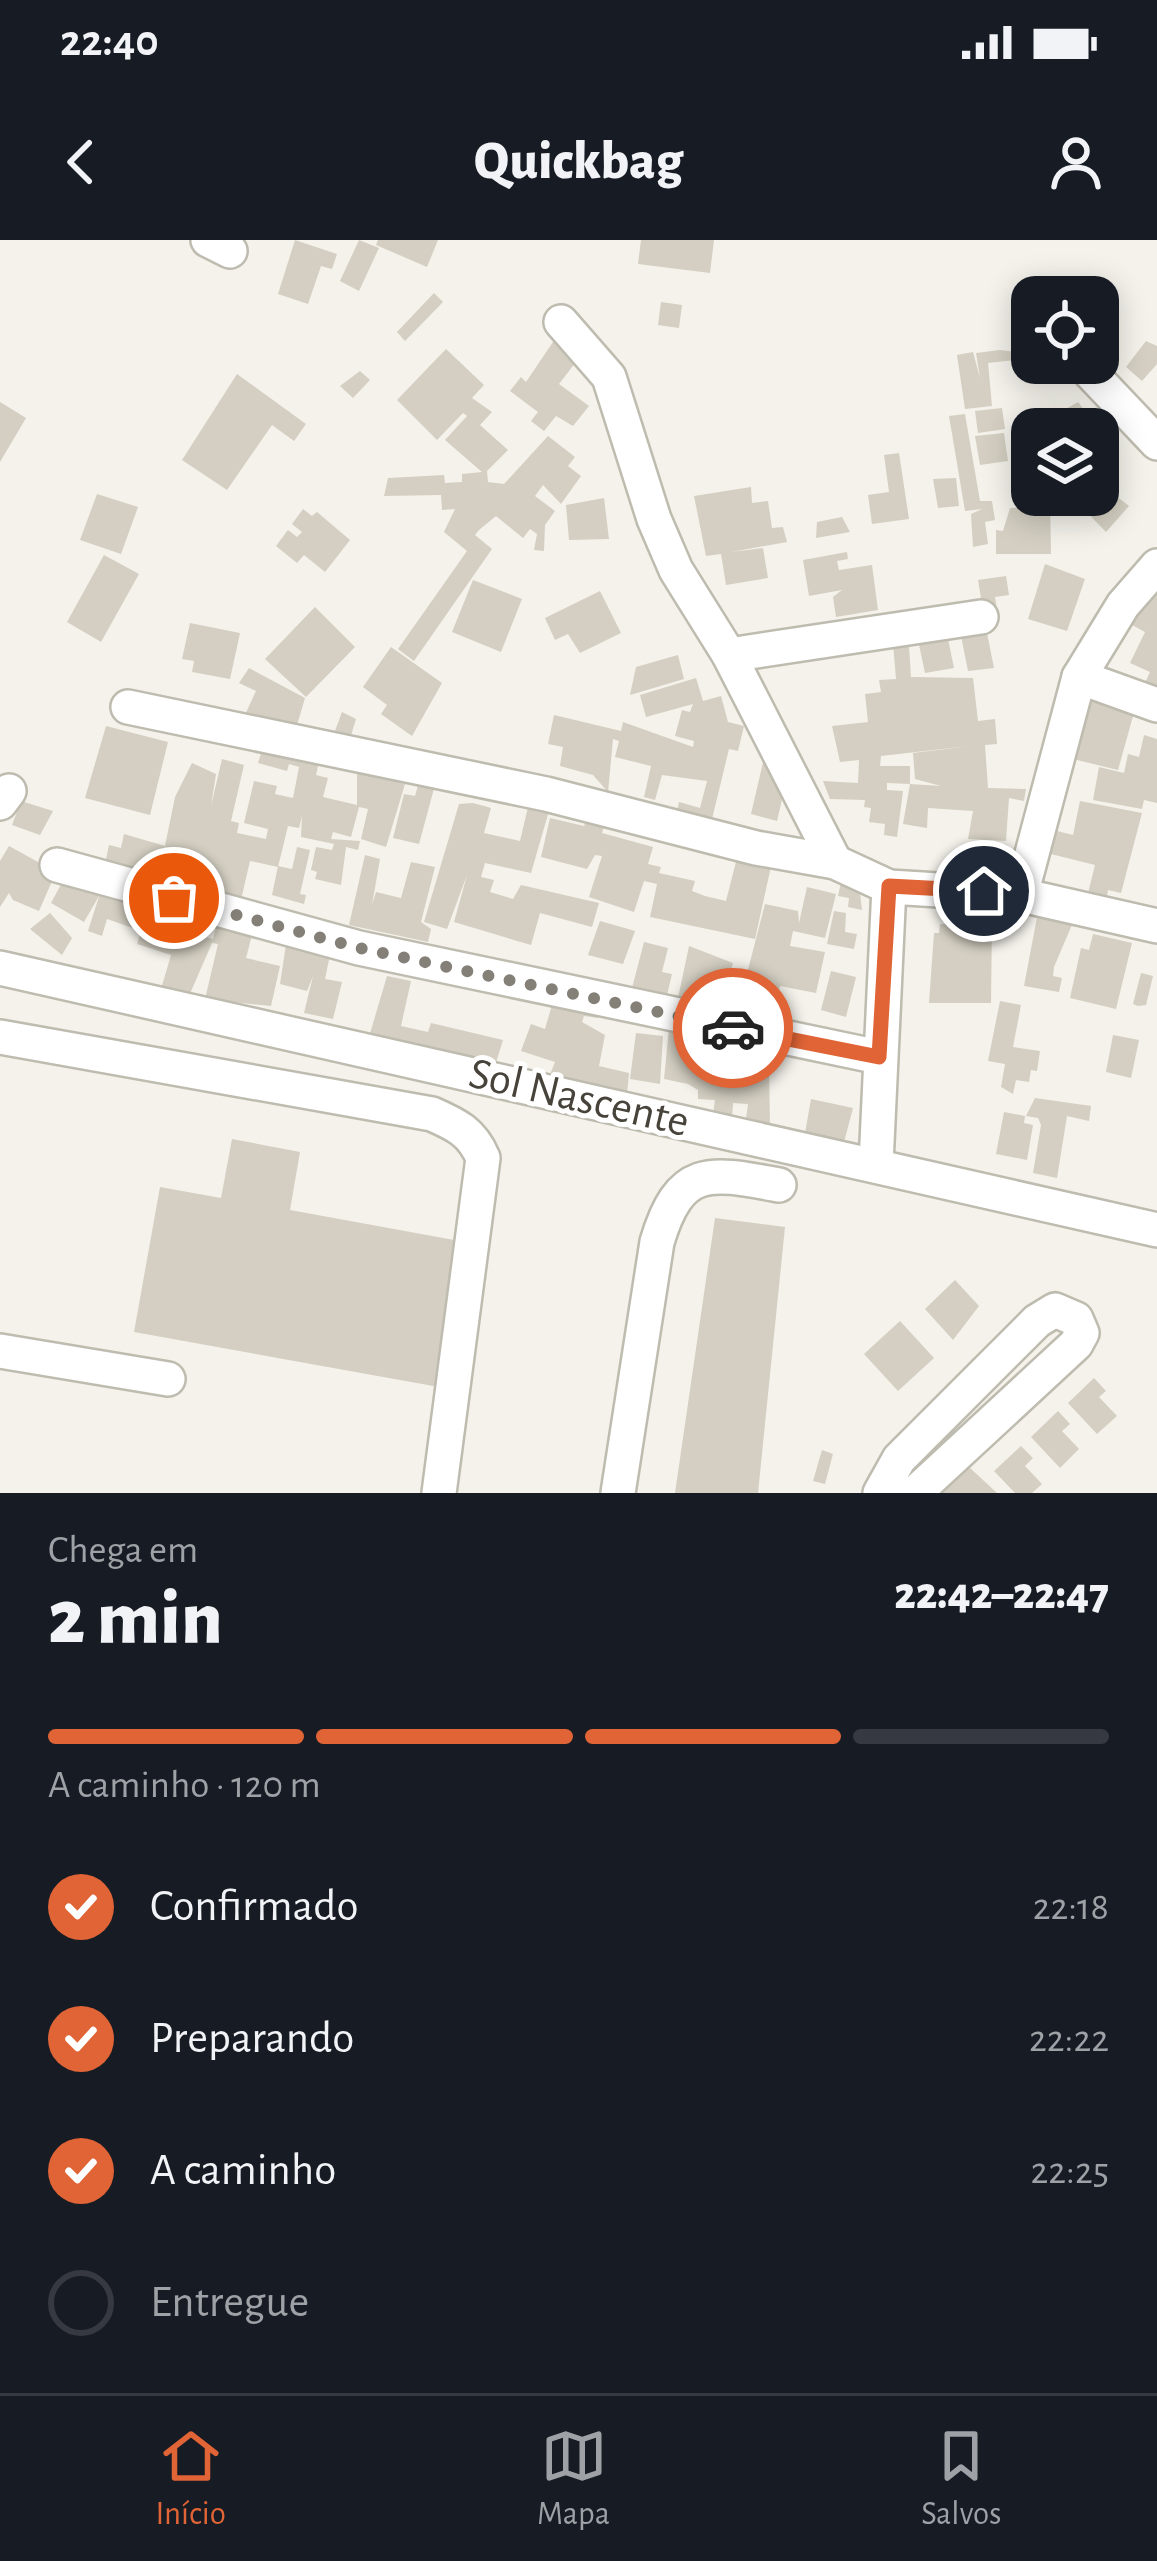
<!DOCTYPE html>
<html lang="pt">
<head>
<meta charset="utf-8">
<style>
  body { margin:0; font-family:"Alegreya Sans",sans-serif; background:#242831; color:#f1f3f6; height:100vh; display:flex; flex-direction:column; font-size:45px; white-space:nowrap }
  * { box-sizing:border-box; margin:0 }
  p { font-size:39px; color:#9ea1a6 }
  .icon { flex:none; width:66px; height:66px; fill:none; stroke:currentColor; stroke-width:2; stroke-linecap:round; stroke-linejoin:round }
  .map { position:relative; height:1253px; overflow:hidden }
  .sheet { display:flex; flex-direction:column; background:#171b24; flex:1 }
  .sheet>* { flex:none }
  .fabs { position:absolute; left:1011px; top:36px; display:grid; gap:24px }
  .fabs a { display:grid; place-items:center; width:108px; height:108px; border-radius:24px; background:#171b24; box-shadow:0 6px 30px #0003; font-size:60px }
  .pin { position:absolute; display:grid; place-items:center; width:102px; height:102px; color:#fff; margin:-51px; border:6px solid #fff; border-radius:50%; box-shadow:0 3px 12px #0007 }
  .courier { position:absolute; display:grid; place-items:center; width:120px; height:120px; margin:-60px; border:9px solid #e06436; border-radius:50%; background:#fff; color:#222; box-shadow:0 3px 15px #0007 }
  .summary em { font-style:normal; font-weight:800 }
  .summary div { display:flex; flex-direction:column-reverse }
  .summary { display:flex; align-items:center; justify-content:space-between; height:204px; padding:0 48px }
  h1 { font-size:78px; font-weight:800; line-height:90px }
  .bar { display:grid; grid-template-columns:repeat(4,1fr); gap:18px 12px; align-content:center; height:144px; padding:0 48px }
  .bar i { height:15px; border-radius:9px; background:#363941 }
  .bar .active { background:#e06436 }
  .bar p { grid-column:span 4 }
  ol { padding:0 48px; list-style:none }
  li { display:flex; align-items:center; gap:36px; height:132px }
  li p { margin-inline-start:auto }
  li .icon { padding:12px; border-radius:50%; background:#e06436; color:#fff; stroke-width:4 }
  li:last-child { color:#9ea1a6 }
  li i { width:66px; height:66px; border:6px solid #363941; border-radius:50% }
  .status { display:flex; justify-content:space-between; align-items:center; height:84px; padding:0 60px; background:#171b24; direction:ltr }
  .status svg { height:33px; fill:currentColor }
  header { display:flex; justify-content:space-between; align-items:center; height:156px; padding:0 48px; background:#171b24; font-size:54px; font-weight:800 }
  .dock { display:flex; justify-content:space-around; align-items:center; height:168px; border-top:3px solid #363941; background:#171b24; font-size:33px; color:#9ea1a6 }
  .dock a { display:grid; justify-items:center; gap:6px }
  .dock .active { color:#e06436 }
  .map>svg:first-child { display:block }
  .building { fill:#d4cfc2 }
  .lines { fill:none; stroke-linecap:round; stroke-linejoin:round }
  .minor-casing { stroke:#bebbaf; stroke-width:38 }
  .minor { stroke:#fff; stroke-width:33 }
  .done { stroke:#848078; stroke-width:12; stroke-dasharray:0 21.6 }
  .route { stroke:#e06436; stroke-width:15 }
  .labels { text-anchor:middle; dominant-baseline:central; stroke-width:10; stroke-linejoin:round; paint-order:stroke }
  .street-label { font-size:45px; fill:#47433a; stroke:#fff }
</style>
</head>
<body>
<div class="status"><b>22:40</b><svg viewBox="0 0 49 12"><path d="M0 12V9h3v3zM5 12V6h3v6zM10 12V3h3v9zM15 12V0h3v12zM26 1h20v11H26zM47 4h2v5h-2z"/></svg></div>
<header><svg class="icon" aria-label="back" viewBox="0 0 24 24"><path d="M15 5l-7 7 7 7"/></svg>Quickbag<svg class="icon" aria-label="person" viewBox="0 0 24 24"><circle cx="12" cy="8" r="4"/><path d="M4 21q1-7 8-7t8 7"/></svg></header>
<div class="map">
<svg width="1157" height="1253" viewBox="0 0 1157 1253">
  <rect width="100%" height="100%" fill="#f4f2eb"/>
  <g class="building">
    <polygon points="295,0 337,14 332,29 321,26 308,64 278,54"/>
    <polygon points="359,0 379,8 359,51 340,41"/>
    <polygon points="378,0 438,0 427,27 376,5"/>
    <polygon points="641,0 714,0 710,33 638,24"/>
    <polygon points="434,53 443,62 405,101 397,92"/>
    <polygon points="661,62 682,65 679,88 658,85"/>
    <polygon points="555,99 579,118 559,144 589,166 573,186 556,176 544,191 531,181 538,172 510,151 521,137 526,142"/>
    <polygon points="1146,101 1157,106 1157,124 1142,141 1126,127"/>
    <polygon points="446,109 484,145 472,158 492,172 480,185 508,210 487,231 488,242 504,244 548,196 575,217 568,226 581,236 561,264 543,245 535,256 555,271 545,285 544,311 534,310 537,294 530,289 523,298 496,276 479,290 475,295 492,309 414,421 398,409 467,311 444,292 455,269 442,270 441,255 384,256 388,238 444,235 445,243 462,242 462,234 482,232 445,200 467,176 463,173 437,200 397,160"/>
    <polygon points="1000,110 1016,112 1015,120 988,123 992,166 965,169 957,115 973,112 980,138 976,113"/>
    <polygon points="360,131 370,140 353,158 340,146"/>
    <polygon points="237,134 306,184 294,201 272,185 227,250 182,220"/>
    <polygon points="0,162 26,178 0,222"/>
    <polygon points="1078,162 1098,189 1046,189 1046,180"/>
    <polygon points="1002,168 1005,189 978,193 975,171"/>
    <polygon points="965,174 980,261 992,261 995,280 985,282 988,304 973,307 971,274 982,269 965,271 949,176"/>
    <polygon points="1004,193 1008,221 980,225 975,196"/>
    <polygon points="899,213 909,279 872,284 868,255 889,252 884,215"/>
    <polygon points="956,238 959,266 938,268 933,239"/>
    <polygon points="1098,242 1129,266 1106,292 1071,256 1065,262 1056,255 1098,255"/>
    <polygon points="751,247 752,263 768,261 772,288 783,287 787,302 731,312 763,308 768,338 726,345 721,314 706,316 694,256"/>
    <polygon points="97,254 138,267 121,314 80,300"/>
    <polygon points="604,258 609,299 569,300 566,265"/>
    <polygon points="1050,258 1051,314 996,314 996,290 1003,291 1010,268 1027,267 1027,259"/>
    <polygon points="303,269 312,276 317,272 350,300 325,332 304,315 297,323 276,306 288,290 297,297 302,292 292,284"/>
    <polygon points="842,277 850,292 816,298 817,282"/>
    <polygon points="847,312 848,319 837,321 839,330 872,325 878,370 836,377 833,357 842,350 809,356 803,320"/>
    <polygon points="104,315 139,334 101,402 67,382"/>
    <polygon points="1045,324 1085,339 1067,391 1028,379"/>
    <polygon points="1157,325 1157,448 1145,443 1150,432 1130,423 1145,392 1132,385"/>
    <polygon points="1006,336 1009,355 995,357 998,375 984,377 978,340"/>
    <polygon points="473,340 522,359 501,412 452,392"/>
    <polygon points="600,351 621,393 580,413 568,394 555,400 545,378"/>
    <polygon points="315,367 355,407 306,457 265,419"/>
    <polygon points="190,383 240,393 230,439 192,432 194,421 182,419"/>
    <polygon points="985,383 994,428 968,431 959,386"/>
    <polygon points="908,390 911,437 973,438 978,481 995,479 997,504 985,505 988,548 1026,549 1024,561 1009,558 1006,601 968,599 973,571 928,568 927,588 903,584 910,544 941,546 915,539 913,513 969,506 881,516 880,526 910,526 910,544 887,543 887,550 903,551 897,597 884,595 885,584 869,582 871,568 864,567 865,560 830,559 823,541 858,543 859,520 840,522 832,486 868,482 865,454 881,452 879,440 896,439 892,392"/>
    <polygon points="947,394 954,428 925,433 918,400"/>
    <polygon points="391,407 442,443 412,496 381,474 387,465 363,447"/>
    <polygon points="678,415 684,439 630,455 636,427"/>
    <polygon points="249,428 305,458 295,492 243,479 256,451 239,443"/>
    <polygon points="696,438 703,461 721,456 728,482 744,486 738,511 729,509 712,579 677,571 679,562 700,568 707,541 662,535 655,560 644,557 651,526 615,517 619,501 613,499 608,552 593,535 560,526 563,507 548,504 554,475 621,491 623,482 693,507 694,501 675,496 682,470 690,472 693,464 646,477 640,455"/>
    <polygon points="1086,450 1135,469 1118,530 1069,518"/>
    <polygon points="342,472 356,479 349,502 332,499"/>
    <polygon points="106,486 168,502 150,575 85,558"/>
    <polygon points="1144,495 1157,499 1157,563 1144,560 1142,569 1093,560 1099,527 1124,533 1128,514 1139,517"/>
    <polygon points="262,510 319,522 316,535 328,538 323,557 357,565 357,532 405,544 386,607 361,599 368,569 359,567 351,597 333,592 331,599 360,601 358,610 346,607 341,645 315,639 317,632 311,630 316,607 332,610 334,604 301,597 302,576 299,588 288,586 278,627 250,621 241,660 191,651 199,616 165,607 160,627 174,630 170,645 104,629 109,605 121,608 124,594 165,606 175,557 192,523 216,534 211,566 222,519 244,525 231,581 239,583 237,593 266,599 268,589 244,583 254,541 277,546 275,554 293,558 299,527 289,524 287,531 258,523"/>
    <polygon points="764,518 783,555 777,581 751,574"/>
    <polygon points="419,542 435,545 419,604 393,598 404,554 415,556"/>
    <polygon points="21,561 53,571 40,595 12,585"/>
    <polygon points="1080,561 1142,573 1121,653 1108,650 1106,662 1087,657 1095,625 1051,614 1057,591 1073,595"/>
    <polygon points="473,563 491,568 484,593 520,601 528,567 549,571 531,633 485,623 481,637 494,640 490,652 513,659 521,645 599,663 592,687 540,673 531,705 454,682 467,635 447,689 424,682 459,564"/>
    <polygon points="587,577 605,583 602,593 653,607 648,624 661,627 659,633 695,641 692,651 705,656 726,661 738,614 772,622 755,699 650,677 657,644 644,641 634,672 589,657 602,616 595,615 587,629 541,617 550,578 584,586"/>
    <polygon points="9,606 56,632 39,671 13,660 9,653 0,667 0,621"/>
    <polygon points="297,607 310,610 300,654 306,655 304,664 272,655 278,626 292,629"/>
    <polygon points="365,615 380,619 372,665 376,652 401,658 411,622 435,627 421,682 431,689 428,702 349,685"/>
    <polygon points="65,637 99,656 84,682 51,663"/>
    <polygon points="842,638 860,653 862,670 848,667 849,658 838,656"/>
    <polygon points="102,647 182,680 172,712 181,691 213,699 217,683 253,691 246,718 280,726 271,766 205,759 218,704 212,703 189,756 161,749 171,715 137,704 141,691 107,679 102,696 88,691"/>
    <polygon points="807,647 836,654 825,698 793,691 790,706 825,712 816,753 780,746 778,754 744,745 765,664 798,671 799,683"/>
    <polygon points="955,659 974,660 973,684 992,684 991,763 929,763 934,693 939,693 940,684 954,684"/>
    <polygon points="834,671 846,673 845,692 857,694 854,709 827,704"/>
    <polygon points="1038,672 1074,680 1054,727 1053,736 1062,738 1059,752 1024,746"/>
    <polygon points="50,673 72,698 62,715 30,689"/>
    <polygon points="600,681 635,691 623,724 588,715"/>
    <polygon points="1093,694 1132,703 1116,769 1070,758 1081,708 1089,710"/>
    <polygon points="287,698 331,710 325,739 342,742 333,779 304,773 313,736 307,751 280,744"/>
    <polygon points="644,702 668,708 662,732 672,734 667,755 632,748"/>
    <polygon points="689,706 733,723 723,760 704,755 702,764 678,758"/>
    <polygon points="831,731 856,737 846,777 821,770"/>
    <polygon points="1141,733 1153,736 1146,765 1138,766 1133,764"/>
    <polygon points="387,736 411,741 401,786 428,792 431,783 503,800 495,826 369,797"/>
    <polygon points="554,758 601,767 598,778 584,776 582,782 605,795 599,826 629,833 627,854 549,837 555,822 521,811 531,784 545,789"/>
    <polygon points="1000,761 1021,765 1013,807 1040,811 1037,831 1031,830 1029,842 1016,840 1013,854 1001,847 1005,824 988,821"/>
    <polygon points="704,787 739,795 732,843 736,827 769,829 770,885 746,879 748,864 733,863 732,878 713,874 715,860 698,859 698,850 688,844 664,839 669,788 681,790 678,810 699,819 699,839"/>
    <polygon points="636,793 663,796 660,844 630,839"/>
    <polygon points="1113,795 1139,800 1131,838 1106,832"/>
    <polygon points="1035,858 1091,866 1089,881 1067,876 1057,938 1033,933 1041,885 1038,878 1026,876"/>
    <polygon points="811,859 853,868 844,902 805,893"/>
    <polygon points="1004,872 1025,876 1024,883 1033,885 1027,920 996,914"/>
    <polygon points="232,899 300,912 290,970 476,1004 450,1149 134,1092 160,947 221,958"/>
    <polygon points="715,978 785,987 758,1253 675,1253"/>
    <polygon points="955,1040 979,1066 953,1100 925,1069"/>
    <polygon points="900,1081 934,1118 898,1151 864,1114"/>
    <polygon points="1094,1138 1106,1151 1099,1157 1117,1176 1097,1194 1068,1163"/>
    <polygon points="1058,1171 1070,1184 1062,1191 1079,1209 1060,1228 1031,1197"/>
    <polygon points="1021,1206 1033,1218 1025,1226 1042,1244 1032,1253 1015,1253 994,1231"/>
    <polygon points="822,1210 833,1214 825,1244 813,1241"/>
    <polygon points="969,1227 997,1253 940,1253"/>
  </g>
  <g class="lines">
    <g class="minor-casing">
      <g id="minor">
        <polyline points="208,0 230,11"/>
        <polyline points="561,82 609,137 654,279 676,330 729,415 835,622"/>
        <polyline points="1072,123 1085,127 1157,203"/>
        <polyline points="729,415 981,377"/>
        <polyline points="1079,437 1157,465"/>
        <polyline points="128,467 546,554 756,608 835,622 889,647 1021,655 1157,686"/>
        <polyline points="0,563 9,551"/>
        <polyline points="57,625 359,708 879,817"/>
        <polyline points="1021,655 1079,437 1123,365 1157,326"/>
        <polyline points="0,728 1157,990"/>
        <path d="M 0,797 L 432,874 C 457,885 472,892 483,918 L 439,1253"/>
        <polyline points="876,924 889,647"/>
        <polyline points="0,1111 168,1139"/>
        <path d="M 618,1253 L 657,1002 C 680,925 709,932 779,945"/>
        <polyline points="880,1253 899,1219 1037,1081 1055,1070 1076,1079 1082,1093 1076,1104 915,1253"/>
      </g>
    </g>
    <use href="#minor" class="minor"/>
  </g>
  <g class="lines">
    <polyline class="done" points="174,658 359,708 733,788"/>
    <polyline class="route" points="733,788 879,817 889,646 984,651"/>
  </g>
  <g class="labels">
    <g class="street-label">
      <text transform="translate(579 858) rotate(13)">Sol Nascente</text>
    </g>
  </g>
</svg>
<div class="fabs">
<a><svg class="icon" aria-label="locate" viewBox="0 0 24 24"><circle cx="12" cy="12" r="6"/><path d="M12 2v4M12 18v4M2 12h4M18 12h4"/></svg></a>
<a><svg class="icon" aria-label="layers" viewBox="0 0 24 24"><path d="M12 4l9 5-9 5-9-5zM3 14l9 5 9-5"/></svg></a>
</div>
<div class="pin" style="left:174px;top:658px;background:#ea580c"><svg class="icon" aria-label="bag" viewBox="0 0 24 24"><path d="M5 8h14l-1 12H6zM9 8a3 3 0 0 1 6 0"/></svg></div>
<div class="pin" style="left:984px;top:651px;background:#1f2937"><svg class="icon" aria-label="home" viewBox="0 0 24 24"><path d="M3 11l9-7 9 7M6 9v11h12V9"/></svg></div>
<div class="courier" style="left:733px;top:788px"><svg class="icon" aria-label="car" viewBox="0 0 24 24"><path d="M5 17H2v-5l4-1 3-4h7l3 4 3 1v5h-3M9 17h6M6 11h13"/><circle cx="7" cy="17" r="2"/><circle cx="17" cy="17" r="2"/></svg></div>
</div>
<section class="sheet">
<div class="summary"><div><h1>2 min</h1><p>Chega em</p></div><em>22:42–22:47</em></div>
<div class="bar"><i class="active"></i><i class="active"></i><i class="active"></i><i></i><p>A caminho · 120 m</p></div>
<ol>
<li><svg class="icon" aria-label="check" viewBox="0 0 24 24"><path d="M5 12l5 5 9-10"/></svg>Confirmado<p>22:18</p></li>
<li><svg class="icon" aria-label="check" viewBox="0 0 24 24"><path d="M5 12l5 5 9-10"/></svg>Preparando<p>22:22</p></li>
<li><svg class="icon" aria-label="check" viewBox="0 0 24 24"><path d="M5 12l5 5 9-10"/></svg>A caminho<p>22:25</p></li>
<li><i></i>Entregue</li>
</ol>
</section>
<nav class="dock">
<a class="active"><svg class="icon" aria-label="home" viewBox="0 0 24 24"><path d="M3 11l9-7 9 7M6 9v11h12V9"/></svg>Início</a>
<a><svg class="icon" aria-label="map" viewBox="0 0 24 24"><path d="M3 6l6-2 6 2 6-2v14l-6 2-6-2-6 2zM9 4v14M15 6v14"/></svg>Mapa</a>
<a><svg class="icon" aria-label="saved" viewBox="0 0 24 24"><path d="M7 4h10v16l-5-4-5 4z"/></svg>Salvos</a>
</nav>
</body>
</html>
